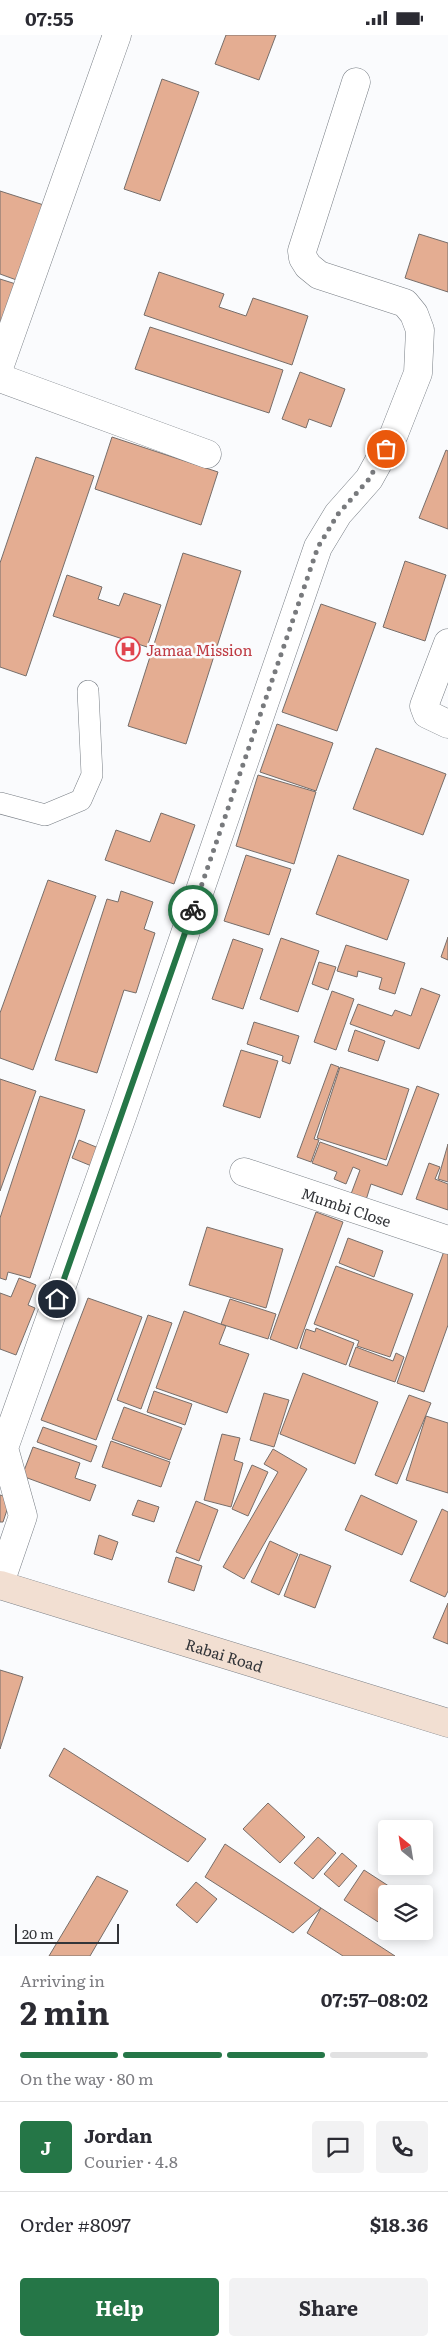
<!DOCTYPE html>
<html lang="en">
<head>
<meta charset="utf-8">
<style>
  body { margin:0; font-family:Literata,serif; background:#f2f2f3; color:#2b2b33; height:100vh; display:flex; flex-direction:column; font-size:19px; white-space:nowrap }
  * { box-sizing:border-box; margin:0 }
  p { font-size:16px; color:#7c7c81 }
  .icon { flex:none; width:28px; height:28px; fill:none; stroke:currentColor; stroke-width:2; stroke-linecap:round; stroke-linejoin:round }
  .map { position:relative; height:1921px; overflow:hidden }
  .panel { display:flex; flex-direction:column; background:#fff; flex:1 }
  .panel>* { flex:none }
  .needle { width:32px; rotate:330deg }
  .fabs { position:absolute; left:378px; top:1785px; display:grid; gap:10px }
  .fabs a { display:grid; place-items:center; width:55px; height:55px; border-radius:5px; background:#fff; box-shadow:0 2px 12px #0003; font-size:25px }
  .scale { position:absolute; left:15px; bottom:12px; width:104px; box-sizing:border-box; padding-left:5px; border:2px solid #323438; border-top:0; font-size:14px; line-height:18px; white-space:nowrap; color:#323438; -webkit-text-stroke:4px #fafbfd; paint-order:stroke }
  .pin { position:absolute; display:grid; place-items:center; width:42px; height:42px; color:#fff; margin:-21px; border:2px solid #fff; border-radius:50%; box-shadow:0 1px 5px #0007 }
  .courier { position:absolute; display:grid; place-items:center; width:50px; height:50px; margin:-25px; border:4px solid #257647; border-radius:50%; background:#fff; color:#222; box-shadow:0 1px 6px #0007 }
  .summary em { font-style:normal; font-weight:700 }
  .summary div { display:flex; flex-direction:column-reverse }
  .summary { display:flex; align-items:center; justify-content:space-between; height:85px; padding:0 20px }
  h1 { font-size:32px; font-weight:700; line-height:38px }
  .bar { display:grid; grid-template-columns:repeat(4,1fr); gap:8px 5px; align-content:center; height:60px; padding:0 20px }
  .bar i { height:6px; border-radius:4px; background:#e1e1e2 }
  .bar .on { background:#257647 }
  .bar p { grid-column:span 4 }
  .line { display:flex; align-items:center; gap:12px; padding:0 20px; border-top:1px solid #e1e1e2 }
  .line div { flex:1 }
  .round { display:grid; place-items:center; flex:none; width:52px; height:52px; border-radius:5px; background:#f2f2f3 }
  .cta { display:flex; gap:10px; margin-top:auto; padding:10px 20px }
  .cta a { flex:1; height:58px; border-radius:5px; background:#257647; color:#fff; font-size:20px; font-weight:700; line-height:58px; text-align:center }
  .cta a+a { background:#f2f2f3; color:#2b2b33 }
  .status { display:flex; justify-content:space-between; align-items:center; height:35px; padding:0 25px; background:#fff; direction:ltr }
  .status svg { height:14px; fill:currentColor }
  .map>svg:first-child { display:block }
  .building { fill:#e4ad92; stroke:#776e6a }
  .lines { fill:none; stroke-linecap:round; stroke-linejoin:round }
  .service-casing { stroke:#787e85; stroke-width:22 }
  .minor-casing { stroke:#787e85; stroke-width:29 }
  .secondary-casing { stroke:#787e85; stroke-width:29 }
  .service { stroke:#fff; stroke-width:21 }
  .minor { stroke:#fff; stroke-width:28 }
  .secondary { stroke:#f2dfd2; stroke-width:28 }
  .done { stroke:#787a7d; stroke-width:5; stroke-dasharray:0 9 }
  .route { stroke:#257647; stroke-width:6 }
  .labels { text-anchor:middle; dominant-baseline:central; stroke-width:5; stroke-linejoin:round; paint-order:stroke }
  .health-label { font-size:15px; fill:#be3a42; stroke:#fafbfd; text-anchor:start }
  .street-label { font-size:15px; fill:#323438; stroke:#fafbfd }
</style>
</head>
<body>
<div class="status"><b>07:55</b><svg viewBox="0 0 49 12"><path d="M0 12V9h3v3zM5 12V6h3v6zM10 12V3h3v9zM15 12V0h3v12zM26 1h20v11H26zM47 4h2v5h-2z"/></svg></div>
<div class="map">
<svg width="448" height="1921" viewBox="0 0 448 1921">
  <rect width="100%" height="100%" fill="#fafbfd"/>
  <g class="building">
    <polygon points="226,0 276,0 259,45 215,29"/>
    <polygon points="162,44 199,57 160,166 124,154"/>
    <polygon points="0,156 50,172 22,247 0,239"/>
    <polygon points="419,199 448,208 448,257 405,243"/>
    <polygon points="159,237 224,259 219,272 246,281 253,263 308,281 292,330 144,280"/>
    <polygon points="0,244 19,250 0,315"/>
    <polygon points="150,292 283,335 269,378 135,334"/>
    <polygon points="300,337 345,354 331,392 309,384 306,393 282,384"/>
    <polygon points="112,402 218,437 201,490 95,454"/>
    <polygon points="446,415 448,416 448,494 419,483"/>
    <polygon points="36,422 94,441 26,641 0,632 0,528"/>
    <polygon points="183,518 241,536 186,709 128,691"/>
    <polygon points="405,526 446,540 425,606 383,592"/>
    <polygon points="67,540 102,552 98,564 119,571 124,558 161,570 147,612 53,581"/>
    <polygon points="321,569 376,588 337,696 282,677"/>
    <polygon points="277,689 333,708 316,756 260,737"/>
    <polygon points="376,713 446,739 423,800 353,774"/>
    <polygon points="258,740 316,757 294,829 236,811"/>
    <polygon points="161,778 195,790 174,849 105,825 116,795 150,807"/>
    <polygon points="246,820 291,834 269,900 224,886"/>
    <polygon points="338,820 409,845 387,905 316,879"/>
    <polygon points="48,845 96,861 33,1035 0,1023 0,978"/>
    <polygon points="121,856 153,867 144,894 155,898 136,958 124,955 97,1038 55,1025 107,864 118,867"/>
    <polygon points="448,902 448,925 441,922"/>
    <polygon points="281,903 319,916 298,977 260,964"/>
    <polygon points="233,904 263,914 243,974 212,964"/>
    <polygon points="346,910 405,928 395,959 379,954 382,943 358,936 357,942 337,936"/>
    <polygon points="319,927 336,932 328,955 312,949"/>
    <polygon points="421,953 440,960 419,1014 350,989 358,969 392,981 395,975 411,981"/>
    <polygon points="332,956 354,964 336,1015 314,1007"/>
    <polygon points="254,987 299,1001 290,1029 282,1026 283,1021 247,1009"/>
    <polygon points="355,995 385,1006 378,1026 348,1016"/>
    <polygon points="241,1015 278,1026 260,1083 223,1071"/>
    <polygon points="331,1029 339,1032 314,1104 319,1105 311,1127 297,1122"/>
    <polygon points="340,1032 409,1054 386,1125 317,1103"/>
    <polygon points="0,1044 36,1056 0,1156"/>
    <polygon points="417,1051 439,1059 402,1160 371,1149 366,1165 351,1159 360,1135 353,1132 346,1149 334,1144 337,1137 312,1128 320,1107 387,1131"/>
    <polygon points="40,1061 85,1075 30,1243 8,1237 6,1245 0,1243 0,1183"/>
    <polygon points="79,1105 101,1114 94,1132 72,1123"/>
    <polygon points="448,1109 448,1147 438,1144"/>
    <polygon points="429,1128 440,1132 435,1144 448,1149 448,1175 416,1164"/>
    <polygon points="316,1177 343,1187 297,1314 270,1304"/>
    <polygon points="207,1192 283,1214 266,1273 189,1250"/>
    <polygon points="348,1203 383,1216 374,1242 339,1228"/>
    <polygon points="444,1216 448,1217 448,1290 424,1357 397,1348"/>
    <polygon points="336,1231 413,1259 390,1322 357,1311 359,1306 314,1289"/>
    <polygon points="19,1243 36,1250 28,1270 35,1273 16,1320 0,1314 0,1258 11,1262"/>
    <polygon points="88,1263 142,1282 96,1405 41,1385"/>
    <polygon points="230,1264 276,1279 268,1304 221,1289"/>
    <polygon points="184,1276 226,1291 219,1309 249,1319 227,1378 156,1353"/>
    <polygon points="148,1280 172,1288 141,1374 117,1365"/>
    <polygon points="316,1293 354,1308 346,1330 300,1313 306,1294 315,1297"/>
    <polygon points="356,1312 393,1326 396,1318 404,1322 395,1347 349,1331"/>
    <polygon points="303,1338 378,1367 355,1429 280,1399"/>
    <polygon points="154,1356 192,1369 185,1390 147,1377"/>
    <polygon points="264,1358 289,1365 274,1412 250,1405"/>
    <polygon points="409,1360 431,1368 397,1449 375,1440"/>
    <polygon points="124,1372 182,1393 170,1425 112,1404"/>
    <polygon points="426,1381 448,1388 448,1458 406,1445"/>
    <polygon points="43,1392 97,1411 91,1427 37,1407"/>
    <polygon points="222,1399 240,1403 234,1425 243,1428 231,1472 204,1465"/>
    <polygon points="111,1406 170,1427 161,1452 102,1432"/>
    <polygon points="33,1412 80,1428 75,1443 96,1450 90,1466 22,1441"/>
    <polygon points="273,1414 307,1434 244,1544 223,1532 278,1437 264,1429"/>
    <polygon points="252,1430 268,1437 248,1481 232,1474"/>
    <polygon points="0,1460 11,1463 3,1487 0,1487"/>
    <polygon points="361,1460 417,1486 402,1520 345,1495"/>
    <polygon points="138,1465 159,1472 154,1487 132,1480"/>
    <polygon points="196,1466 218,1475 199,1526 176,1517"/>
    <polygon points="442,1474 448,1477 448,1556 445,1562 410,1546"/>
    <polygon points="99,1500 118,1507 112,1525 94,1519"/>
    <polygon points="270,1506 298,1519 279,1560 251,1547"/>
    <polygon points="300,1519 331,1531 315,1573 284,1561"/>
    <polygon points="176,1522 202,1531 194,1556 168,1547"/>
    <polygon points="448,1568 448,1609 433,1603"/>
    <polygon points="0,1635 23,1642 0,1714"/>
    <polygon points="64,1713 206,1804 188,1827 49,1741"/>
    <polygon points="268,1768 305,1802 280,1828 243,1794"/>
    <polygon points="318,1802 336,1818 313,1844 294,1828"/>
    <polygon points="225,1809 321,1873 293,1898 205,1842"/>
    <polygon points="342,1818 357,1831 339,1852 324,1839"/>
    <polygon points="364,1835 401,1859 386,1859 386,1892 344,1865"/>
    <polygon points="97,1841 128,1856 90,1921 49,1921"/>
    <polygon points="196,1847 217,1864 197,1888 176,1870"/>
    <polygon points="321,1873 395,1921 343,1921 307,1898"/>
  </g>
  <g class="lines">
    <g class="service-casing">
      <polyline id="service" points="0,768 45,780 81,765 92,740 88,656"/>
    </g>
    <g class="minor-casing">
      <g id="minor">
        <polyline points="0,330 117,0"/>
        <polyline points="0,343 207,419"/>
        <polyline points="448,608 424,671 427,679 448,689"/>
        <path id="s1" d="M 244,1137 L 448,1205"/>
        <polyline points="0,1548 23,1481 4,1413 123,1079 318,512 338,479 369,444 394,399 418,338 420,295 414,279 405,268 319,240 308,231 303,223 302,216 356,47"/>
      </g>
    </g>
    <g class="secondary-casing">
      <g id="secondary">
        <path id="s2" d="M 0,1550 L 448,1688"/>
      </g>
    </g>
    <use href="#service" class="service"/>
    <use href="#minor" class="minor"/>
    <use href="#secondary" class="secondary"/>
  </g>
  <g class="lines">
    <polyline class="done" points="193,875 318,512 338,479 369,444 386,414"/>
    <polyline class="route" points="57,1264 193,875"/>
  </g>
  <defs>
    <g id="hospital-ring" transform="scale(1.25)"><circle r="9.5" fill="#fafbfd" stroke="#e0444e" stroke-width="1.5"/><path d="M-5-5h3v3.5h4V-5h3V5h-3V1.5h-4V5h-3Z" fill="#e0444e"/></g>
  </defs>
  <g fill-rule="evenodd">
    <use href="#hospital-ring" x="128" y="614"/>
  </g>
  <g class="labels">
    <g class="health-label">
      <text x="146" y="614">Jamaa Mission</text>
    </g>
    <g class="street-label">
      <text stroke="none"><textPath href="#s1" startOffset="108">Mumbi Close</textPath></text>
      <text stroke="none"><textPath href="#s2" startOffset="235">Rabai Road</textPath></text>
    </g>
  </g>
</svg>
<div class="fabs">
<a><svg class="needle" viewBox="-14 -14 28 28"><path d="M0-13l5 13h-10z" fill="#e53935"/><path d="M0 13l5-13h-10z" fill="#7c7c81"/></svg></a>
<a><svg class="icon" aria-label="layers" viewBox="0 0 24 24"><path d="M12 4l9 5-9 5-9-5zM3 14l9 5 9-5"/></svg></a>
</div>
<div class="scale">20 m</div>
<div class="pin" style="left:386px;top:414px;background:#ea580c"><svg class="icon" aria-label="bag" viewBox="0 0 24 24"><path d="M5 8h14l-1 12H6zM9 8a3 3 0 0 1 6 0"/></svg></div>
<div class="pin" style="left:57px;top:1264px;background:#1f2937"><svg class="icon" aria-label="home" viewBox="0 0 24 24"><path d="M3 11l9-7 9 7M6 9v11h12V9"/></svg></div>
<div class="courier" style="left:193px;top:875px"><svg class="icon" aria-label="bike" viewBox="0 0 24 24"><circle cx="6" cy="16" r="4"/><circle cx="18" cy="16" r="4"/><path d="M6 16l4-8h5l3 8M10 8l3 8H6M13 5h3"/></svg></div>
</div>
<section class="panel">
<div class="summary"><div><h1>2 min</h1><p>Arriving in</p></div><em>07:57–08:02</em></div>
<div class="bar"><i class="on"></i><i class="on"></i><i class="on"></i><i></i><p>On the way · 80 m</p></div>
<div class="line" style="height:90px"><b class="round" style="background:#257647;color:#fff">J</b><div><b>Jordan</b><p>Courier · 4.8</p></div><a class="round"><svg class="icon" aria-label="chat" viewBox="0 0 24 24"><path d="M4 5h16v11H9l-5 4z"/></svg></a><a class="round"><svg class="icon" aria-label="phone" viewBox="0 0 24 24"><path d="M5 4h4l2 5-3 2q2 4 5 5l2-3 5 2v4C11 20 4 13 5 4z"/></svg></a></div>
<div class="line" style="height:65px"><div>Order #8097</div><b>$18.36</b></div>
<div class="cta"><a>Help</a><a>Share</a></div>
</section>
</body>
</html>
